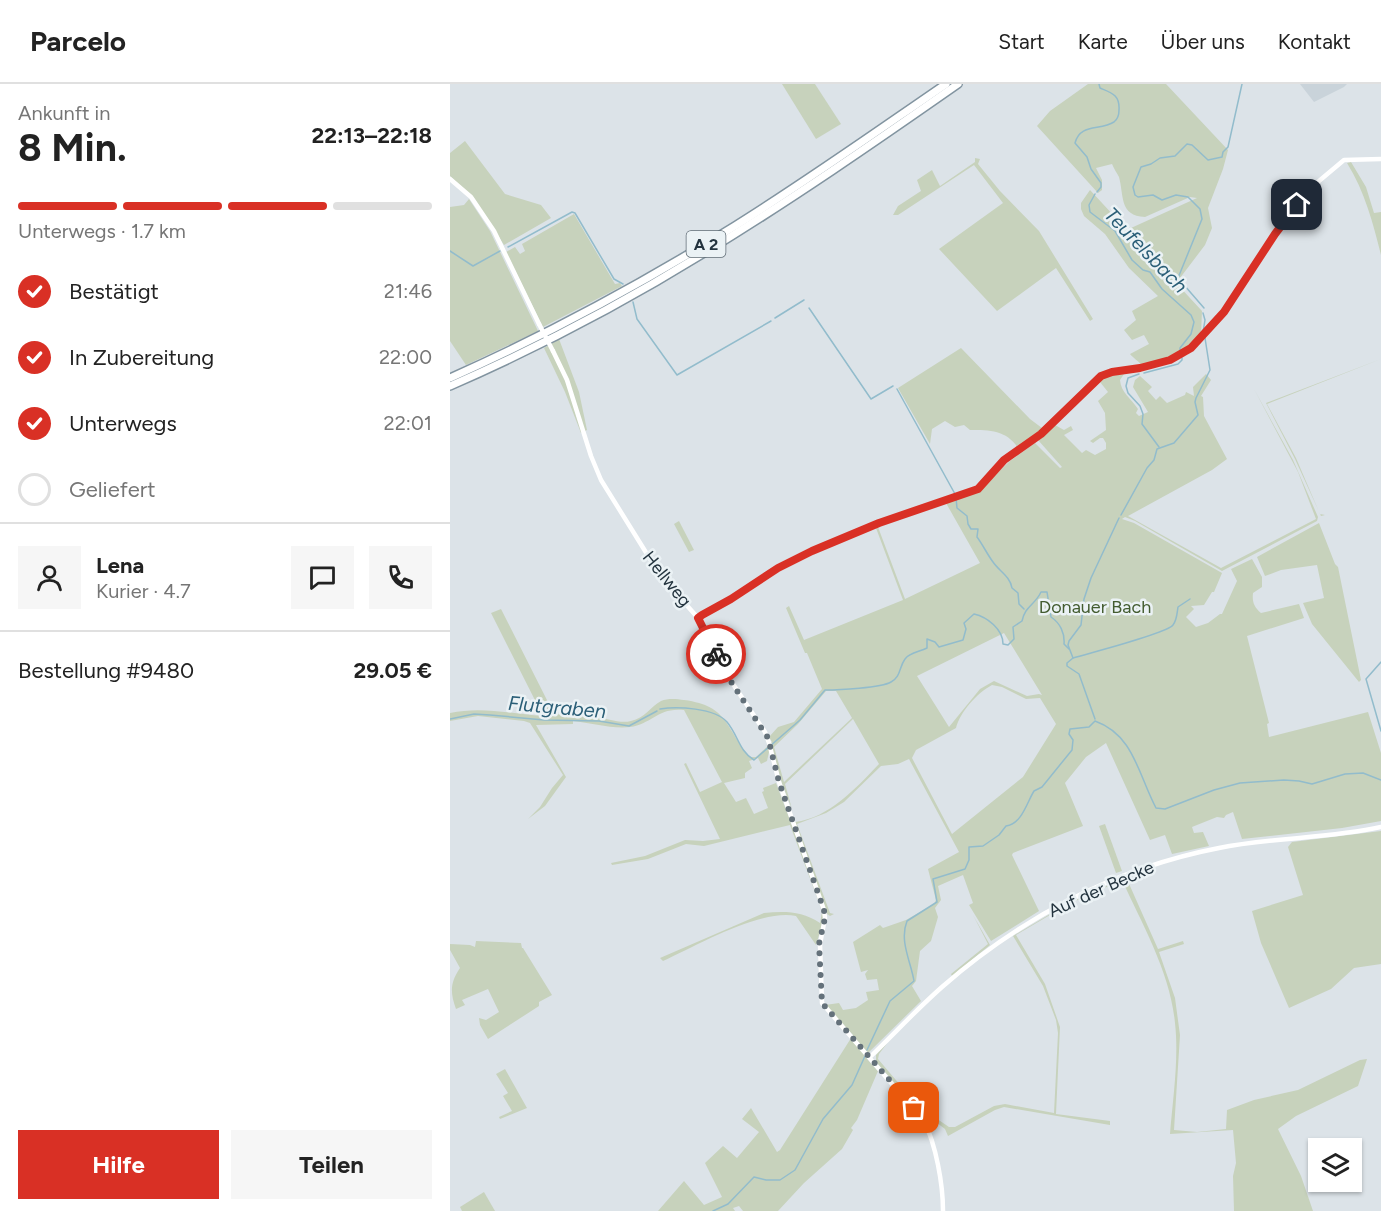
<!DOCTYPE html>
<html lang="de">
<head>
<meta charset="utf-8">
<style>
  body { margin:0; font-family:Figtree,sans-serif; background:#f6f6f6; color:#222; height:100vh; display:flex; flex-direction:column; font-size:22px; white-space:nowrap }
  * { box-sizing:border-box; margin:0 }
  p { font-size:20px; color:#767676 }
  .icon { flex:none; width:33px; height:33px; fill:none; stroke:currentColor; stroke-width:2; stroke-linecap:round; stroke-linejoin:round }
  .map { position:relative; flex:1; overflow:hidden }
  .sheet { display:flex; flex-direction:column; background:#fff; width:450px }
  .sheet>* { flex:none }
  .tools { position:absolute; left:858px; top:1054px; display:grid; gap:12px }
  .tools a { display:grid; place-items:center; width:54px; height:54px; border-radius:0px; background:#fff; box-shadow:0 2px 4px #0004; font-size:30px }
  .pin { position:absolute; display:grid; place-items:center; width:51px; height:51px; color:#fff; margin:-26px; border-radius:12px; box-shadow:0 3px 9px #0006 }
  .courier { position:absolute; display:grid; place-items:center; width:60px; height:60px; margin:-30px; border:4px solid #d93025; border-radius:50%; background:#fff; color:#222; box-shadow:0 2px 8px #0007 }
  .head em { font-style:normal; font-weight:700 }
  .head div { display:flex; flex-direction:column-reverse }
  .head { display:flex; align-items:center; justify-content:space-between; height:102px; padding:0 18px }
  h1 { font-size:39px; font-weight:700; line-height:45px }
  .bar { display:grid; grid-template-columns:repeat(4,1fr); gap:9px 6px; align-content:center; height:72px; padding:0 18px }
  .bar i { height:8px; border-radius:4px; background:#e0e0e0 }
  .bar .on { background:#d93025 }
  .bar p { grid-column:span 4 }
  .line { display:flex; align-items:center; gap:15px; padding:0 18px; border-top:2px solid #e0e0e0 }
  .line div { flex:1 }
  .round { display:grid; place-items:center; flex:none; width:63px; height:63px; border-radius:0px; background:#f6f6f6 }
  ol { padding:0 18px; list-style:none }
  li { display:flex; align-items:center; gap:18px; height:66px }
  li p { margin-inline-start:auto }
  li .icon { padding:6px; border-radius:50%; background:#d93025; color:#fff; stroke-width:4 }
  li:last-child { color:#767676 }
  li i { width:33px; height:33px; border:3px solid #e0e0e0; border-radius:50% }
  .cta { display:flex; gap:12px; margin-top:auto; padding:12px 18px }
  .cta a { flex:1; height:69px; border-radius:0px; background:#d93025; color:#fff; font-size:24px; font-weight:700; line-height:69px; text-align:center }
  .cta a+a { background:#f6f6f6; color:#222 }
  header { display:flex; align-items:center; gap:36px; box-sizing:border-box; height:84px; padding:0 30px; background:#fff; border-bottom:2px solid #e0e0e0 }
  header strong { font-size:28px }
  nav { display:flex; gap:33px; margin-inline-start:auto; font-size:21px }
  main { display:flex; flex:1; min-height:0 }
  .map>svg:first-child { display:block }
  .built { fill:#c9d3da }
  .green { fill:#c7d2bc; fill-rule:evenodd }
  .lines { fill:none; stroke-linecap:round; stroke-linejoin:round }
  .stream { stroke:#92bccc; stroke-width:1.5 }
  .highway-casing { stroke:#8294a0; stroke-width:10 }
  .secondary { stroke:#fff; stroke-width:4.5 }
  .highway { stroke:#fff; stroke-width:7 }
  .secondary-bridge { stroke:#fff; stroke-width:4.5 }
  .done { stroke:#64717a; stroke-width:6; stroke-dasharray:0 10.8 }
  .route { stroke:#d93025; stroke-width:8 }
  .labels { text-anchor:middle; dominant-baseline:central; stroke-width:5; stroke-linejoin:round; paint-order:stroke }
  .shield { fill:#ebf2f5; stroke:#606d76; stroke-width:1.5 }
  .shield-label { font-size:16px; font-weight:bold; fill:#24343f }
  .street-label { font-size:18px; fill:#24343f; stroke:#ebf2f5 }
  .park-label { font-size:18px; fill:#435c30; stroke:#ebf2f5 }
  .water-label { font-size:20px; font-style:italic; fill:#2a5e77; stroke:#ebf2f5 }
</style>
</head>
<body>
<header>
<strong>Parcelo</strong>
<nav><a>Start</a><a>Karte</a><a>Über uns</a><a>Kontakt</a></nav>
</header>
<main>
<section class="sheet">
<div class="head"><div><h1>8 Min.</h1><p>Ankunft in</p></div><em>22:13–22:18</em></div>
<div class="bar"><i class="on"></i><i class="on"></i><i class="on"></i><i></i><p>Unterwegs · 1.7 km</p></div>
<ol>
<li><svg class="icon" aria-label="check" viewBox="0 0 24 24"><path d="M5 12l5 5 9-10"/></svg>Bestätigt<p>21:46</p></li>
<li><svg class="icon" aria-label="check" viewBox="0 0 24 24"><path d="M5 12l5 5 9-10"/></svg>In Zubereitung<p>22:00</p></li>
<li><svg class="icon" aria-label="check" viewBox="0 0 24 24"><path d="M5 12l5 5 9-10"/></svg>Unterwegs<p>22:01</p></li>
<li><i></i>Geliefert</li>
</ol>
<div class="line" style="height:108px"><a class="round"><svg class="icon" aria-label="person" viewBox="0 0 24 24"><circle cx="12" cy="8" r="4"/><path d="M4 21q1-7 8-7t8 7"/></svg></a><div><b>Lena</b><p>Kurier · 4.7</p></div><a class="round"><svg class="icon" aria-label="chat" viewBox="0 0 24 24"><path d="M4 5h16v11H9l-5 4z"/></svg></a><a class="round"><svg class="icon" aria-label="phone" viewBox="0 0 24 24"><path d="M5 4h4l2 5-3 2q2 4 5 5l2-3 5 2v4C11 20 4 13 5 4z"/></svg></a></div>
<div class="line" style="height:78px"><div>Bestellung #9480</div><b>29.05 €</b></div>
<div class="cta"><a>Hilfe</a><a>Teilen</a></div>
</section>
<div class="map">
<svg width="931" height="1127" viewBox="0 0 931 1127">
  <rect width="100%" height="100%" fill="#dce3e8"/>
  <polygon class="built" points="850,0 897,0 894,3 864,18"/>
  <g class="green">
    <polygon points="332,0 365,0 391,40 366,55"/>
    <path d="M 638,0 L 716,0 L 778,66 L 773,85 L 758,124 L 762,144 L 755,161 L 730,194 L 726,193 L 681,144 L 747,114 L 740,113 L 695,133 C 669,132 674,111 669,93 C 667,89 664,85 662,80 L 646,84 L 652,96 L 652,106 L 648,109 L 587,42 L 600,27 Z"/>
    <polygon points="15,57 55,110 91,121 101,134 54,161 24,114 0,92 0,69"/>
    <polygon points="525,74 530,75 528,80 550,107 589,147 643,235 640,237 606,184 547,227 489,165 553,119 524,81 448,131 443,131 448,122 471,107 467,96 482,86 490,102 525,78"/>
    <path d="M 901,78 L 916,103 L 924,129 L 931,128 L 931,171 C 923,139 915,108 897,79 Z"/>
    <path d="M 640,106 L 752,227 L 751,251 C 732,271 717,276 692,282 C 689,277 683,274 680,270 L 699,260 L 694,251 L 682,256 L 674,246 L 686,236 L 682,227 L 708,212 L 679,184 L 655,150 L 634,132 L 631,125 L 631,119 Z"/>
    <polygon points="19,115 40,147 88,247 16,281 0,257 0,123 14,121"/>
    <polygon points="124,130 165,200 170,199 172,202 93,243 56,168 65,163 70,170 75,167 72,160"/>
    <polygon points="109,255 129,308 137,346 131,349 115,308 94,264"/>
    <path d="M 511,264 L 580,335 L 592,344 L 591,347 L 568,364 C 556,346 540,346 520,346 L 514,341 L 505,343 L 495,337 L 482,345 L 480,360 L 448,304 Z"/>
    <polygon points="931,275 817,320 846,374 870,430 875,431 871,432 845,375 816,319"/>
    <path d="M 674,290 L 670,296 C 671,309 681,314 688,325 L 686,329 L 689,332 L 698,328 L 683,303 L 685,296 L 690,292 L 702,303 L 698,307 L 706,316 L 710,312 L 717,319 L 735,311 L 736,308 L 744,312 L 743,303 L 756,290 L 761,296 L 751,312 L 753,313 L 754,332 L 777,375 L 762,386 L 678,432 L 771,484 L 866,435 L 848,388 L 804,305 L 843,376 L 868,433 L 867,437 L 772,487 L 685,437 L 675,433 L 672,435 L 684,439 L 772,489 L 764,508 L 762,508 L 754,521 L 741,522 L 744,525 L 736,533 L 746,543 L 758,539 L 770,530 L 772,530 L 787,497 L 781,485 L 802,475 L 812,493 L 812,503 L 803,509 C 802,518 804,523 811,529 L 849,520 L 854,534 L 797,552 L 819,639 L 817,640 L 819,653 L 918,628 L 931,669 L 931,737 L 892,744 L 792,755 L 783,728 L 776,731 L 774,734 L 767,733 L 742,743 L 744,749 L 753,748 L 759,762 L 722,770 L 715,751 L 700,756 L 656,659 L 636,673 L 615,699 L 633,742 L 563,769 L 562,771 L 589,827 L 541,857 L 519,821 L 523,819 L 513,791 L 488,802 L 491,816 L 485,824 L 488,833 L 481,857 L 470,867 L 466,897 L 462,902 L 471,917 L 416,971 L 418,976 L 428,987 L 407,1036 L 401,1044 L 403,1046 L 392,1065 L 354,1099 L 328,1127 L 293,1127 L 289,1122 L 283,1124 L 285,1127 L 208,1127 L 234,1097 L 254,1121 L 272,1113 L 255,1079 L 273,1062 L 287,1074 L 309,1048 L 292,1035 L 301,1024 L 327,1068 L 330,1066 L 403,951 L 375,921 L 389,919 L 393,926 L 406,924 L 418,916 L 416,908 L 429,906 L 427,895 L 417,896 L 415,890 L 418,886 L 411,888 L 403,858 L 430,841 L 433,844 L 456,836 L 484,820 L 486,816 L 478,785 L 509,768 L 459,675 L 448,680 L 431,682 L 394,718 L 376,729 L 347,740 L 380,829 L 384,830 L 380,832 L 377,830 L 345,738 C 379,734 406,704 429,680 L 403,635 L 335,700 L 342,725 L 332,700 L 322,665 L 319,668 L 317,677 L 311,680 L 308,674 L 299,677 L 302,684 L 295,689 L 295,694 L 274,699 L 286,718 L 296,714 L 304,730 L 318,724 L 312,708 L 314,707 L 313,704 L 326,699 L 373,824 L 373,838 L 366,861 L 346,832 C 309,825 248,861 213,877 L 210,874 L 314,829 C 335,827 352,827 370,839 L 372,828 L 370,821 L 340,741 L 254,762 L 236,760 L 198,775 L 162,781 L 161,779 L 195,772 L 235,756 L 253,757 L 270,755 L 234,680 L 236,679 L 250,708 L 272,698 L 234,626 C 208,623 202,640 180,643 C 162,645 141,639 123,637 L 123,640 L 86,641 L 116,693 L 95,722 L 78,735 L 90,723 L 102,704 L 113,691 L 80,639 L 74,637 L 28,632 L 0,637 L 0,629 C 32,622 62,630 93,632 L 41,529 L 51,525 L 104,630 C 118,631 131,632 145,633 C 157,634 170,640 181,637 C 195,634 200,623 211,617 C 218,614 227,615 234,616 C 280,622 275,645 300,673 L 306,673 L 322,658 L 319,653 L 328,643 L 344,638 L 372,605 L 357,569 L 355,569 L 336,524 L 339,522 L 354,556 L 453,516 L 426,444 L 428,443 L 455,515 L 530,479 L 496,419 L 529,406 L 560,377 L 585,359 L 610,384 L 612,383 L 588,356 L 605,341 L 614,346 L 621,342 L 623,346 L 614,351 L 632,369 L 636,366 L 645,371 L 656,365 L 656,359 L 653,354 L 650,354 L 643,359 L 640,357 L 656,346 L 655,329 L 648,317 L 658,308 L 650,298 L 655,293 ZM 554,549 L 592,611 L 589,610 L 577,612 L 544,597 L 530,605 L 499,643 L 467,592 ZM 542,601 L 552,603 L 576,615 L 590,614 L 606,640 L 573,693 L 502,750 L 462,674 L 466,666 L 506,644 C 510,628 527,609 542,601 ZM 376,607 L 386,607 L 402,634 L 334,698 L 324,663 L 348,640 Z"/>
    <polygon points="229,437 244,466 239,468 224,440"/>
    <polygon points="869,439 885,480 888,483 911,596 909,598 862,540 853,519 874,514 867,481 831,486 815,492 807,473"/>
    <polygon points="655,740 672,787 666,789 649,742"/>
    <polygon points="931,747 931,880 904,884 881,905 839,924 811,859 802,827 853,811 838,763 842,758"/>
    <path d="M 676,793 L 708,865 L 733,857 L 734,860 L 709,868 L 725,914 L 730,951 L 724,1046 L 747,1048 L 776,1045 L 777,1026 L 804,1016 L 848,1006 L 910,976 L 917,975 L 908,1002 L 846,1032 L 828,1045 L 851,1092 L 863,1127 L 784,1127 L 783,1092 L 786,1079 L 783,1046 L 720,1050 C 723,1013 729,975 725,939 C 720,888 693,842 672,796 L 617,821 L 566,851 L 595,900 L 610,943 L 606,1030 L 660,1037 L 660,1041 L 554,1023 L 545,1026 L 498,1052 L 495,1045 L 466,1023 L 426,978 L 426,971 L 438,958 L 429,970 L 428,975 L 468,1022 L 499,1043 L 505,1043 L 544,1022 L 555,1020 L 604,1029 L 608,949 L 606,936 L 593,902 L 563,852 L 617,820 Z"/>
    <polygon points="523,831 540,861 502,892 501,890 538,860"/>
    <path d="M 26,857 L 71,859 L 72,864 L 73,864 L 102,911 L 89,918 L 89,922 L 38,955 L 30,941 L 29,934 L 36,936 L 49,928 L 38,905 L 12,916 L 15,921 L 6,925 C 0,908 0,899 10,884 L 0,866 L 0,860 L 20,861 L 25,863 Z"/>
    <polygon points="55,985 77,1024 50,1035 49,1033 62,1027 53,1012 58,1009 46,990"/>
    <polygon points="34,1108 45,1127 12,1127 10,1123"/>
  </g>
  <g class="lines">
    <g class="stream">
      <path d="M 647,108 L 651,103 L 651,99 L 641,85 L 637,73 L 625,59 C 630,39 650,47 664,38 C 668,35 669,30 669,26 C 670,11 662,9 650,4 L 649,0"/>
      <polyline points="645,110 639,121 640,128 665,147 682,176 693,186 700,188 712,205 741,231 744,238 741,250 730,264 730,269"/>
      <polyline points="58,163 122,128 125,129 164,195 173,200"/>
      <polyline points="0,167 23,182 50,167"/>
      <polyline points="183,218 187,235 227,291 321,237"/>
      <polyline points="359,224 421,315 443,302"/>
      <polyline points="754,224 728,194 752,135 750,125 738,113 726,111 712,116 703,111 688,113 685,111 683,103 691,83 701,80 710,74 725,72 737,60 742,61 758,76 772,73 773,68 778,63 792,0"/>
      <polyline points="753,229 755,236 753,248"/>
      <polyline points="325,234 354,216"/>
      <polyline points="694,289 728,280 732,276 732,274"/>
      <polyline points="689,290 678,294 676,302 678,309 690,322 693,330 692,340 709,363"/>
      <polyline points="447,305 505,410"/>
      <path d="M 506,414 L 507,424 L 517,432 L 518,440 L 521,445 L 528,445 L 527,453 C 533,461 537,470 543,478 C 549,487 560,492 562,504 L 568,509 L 569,520 L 574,525"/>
      <polyline points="671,431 697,384 704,376 707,365 724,359 748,331 745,318 746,314 760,286 755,254"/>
      <path d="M 623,574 C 639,569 716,550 723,541 C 727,536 727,529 728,523 L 740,515"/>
      <polyline points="931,578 916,595 931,647"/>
      <path d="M 210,625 C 227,622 265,624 277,638 C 288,651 289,667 304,676 L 350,636 L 375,606 C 388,606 431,604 441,598 C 451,593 449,583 455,575 C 460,568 470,568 477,564 L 477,555 L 485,558 L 489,563 L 513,556 L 516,545 L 514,539 L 524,530 C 537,533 553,545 553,560 L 558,561 L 564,555 L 563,543 L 572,537 C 575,522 585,521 591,508 L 597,508 L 601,533 C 610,539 615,549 614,560 L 619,565"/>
      <polyline points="0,635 24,630 40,631 94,636 149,637 179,642 207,627"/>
      <polyline points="645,635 629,590 617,582 617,579 623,574 618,561 619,557 631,541 634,515 641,494 669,434"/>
      <path d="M 417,966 L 440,917 L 464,897 C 461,878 449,857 457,837 L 487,818 L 483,795 L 515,785 L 519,776 L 519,763 L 533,762 L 549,751 L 556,742 C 572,740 577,718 584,707 L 592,703 L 622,666 L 623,656 L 619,650 L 620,645 L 639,643 L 645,637 C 684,651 688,690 706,724 L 715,725 L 764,706 L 790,699 L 834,696 L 849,697 L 862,700 L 895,690 L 913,689 L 931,696"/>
      <polyline points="263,1127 278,1120 304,1093 316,1096 330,1096 345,1086 373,1035 402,1001 415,972"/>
    </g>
    <g class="highway-casing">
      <g id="highway">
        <path d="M 0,294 C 99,250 193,199 285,142 C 357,97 426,48 496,0"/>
        <path d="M 0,302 C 87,264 173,219 254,169 C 341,116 425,58 508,0"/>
      </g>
    </g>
    <g class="secondary">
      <polyline points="0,95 21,113 44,147 89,240"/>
      <path d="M 103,267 L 117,296 L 141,372 L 151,396 L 210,491 L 248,534 L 277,591 L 315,648 L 319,659 L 329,698 L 374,826 L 375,834 L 370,860 L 372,919 L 474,1037 C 486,1061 493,1100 493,1127"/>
      <polyline points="248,534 281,515 328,484 362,467 429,439 528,405 554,376 591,350 651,293 662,288 712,279 736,269 766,238 838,132 869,97 894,76 931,75"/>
      <path d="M 420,973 C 444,950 467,925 492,903 C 571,834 665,784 769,764 C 822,753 878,755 931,743"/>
    </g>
    <use href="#highway" class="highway"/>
    <polyline class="secondary-bridge" points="89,240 103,267"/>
  </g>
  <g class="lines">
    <polyline class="done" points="266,570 280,596 318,654 329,698 374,826 375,834 369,860 372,919 464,1024"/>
    <polyline class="route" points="266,570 248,534 252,531 281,515 328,484 362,467 429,439 528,405 554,376 591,350 651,292 662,288 690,284 720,276 741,264 774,228 825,150 847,121"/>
  </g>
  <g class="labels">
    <rect class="shield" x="236.5" y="147" width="39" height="26" rx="4.5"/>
    <g class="shield-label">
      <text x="256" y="160">A 2</text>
    </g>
    <g class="street-label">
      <text transform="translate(217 495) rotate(51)">Hellweg</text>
      <text transform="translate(651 805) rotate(-24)">Auf der Becke</text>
    </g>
    <g class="park-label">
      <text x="645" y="523">Donauer Bach</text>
    </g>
    <g class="water-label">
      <text transform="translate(696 166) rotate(46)">Teufelsbach</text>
      <text transform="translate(107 623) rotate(5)">Flutgraben</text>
    </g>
  </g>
</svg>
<div class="tools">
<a><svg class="icon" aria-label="layers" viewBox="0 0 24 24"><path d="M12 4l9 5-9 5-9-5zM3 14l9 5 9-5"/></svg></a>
</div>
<div class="pin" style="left:464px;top:1024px;background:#ea580c"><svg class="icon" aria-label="bag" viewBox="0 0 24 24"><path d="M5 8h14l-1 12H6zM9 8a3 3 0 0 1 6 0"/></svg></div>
<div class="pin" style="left:847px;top:121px;background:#1f2937"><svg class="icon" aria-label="home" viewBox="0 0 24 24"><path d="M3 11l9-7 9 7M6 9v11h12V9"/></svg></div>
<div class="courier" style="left:266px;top:570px"><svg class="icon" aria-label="bike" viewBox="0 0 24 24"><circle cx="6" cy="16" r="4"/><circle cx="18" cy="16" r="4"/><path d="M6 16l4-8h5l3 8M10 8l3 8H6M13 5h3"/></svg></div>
</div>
</main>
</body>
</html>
